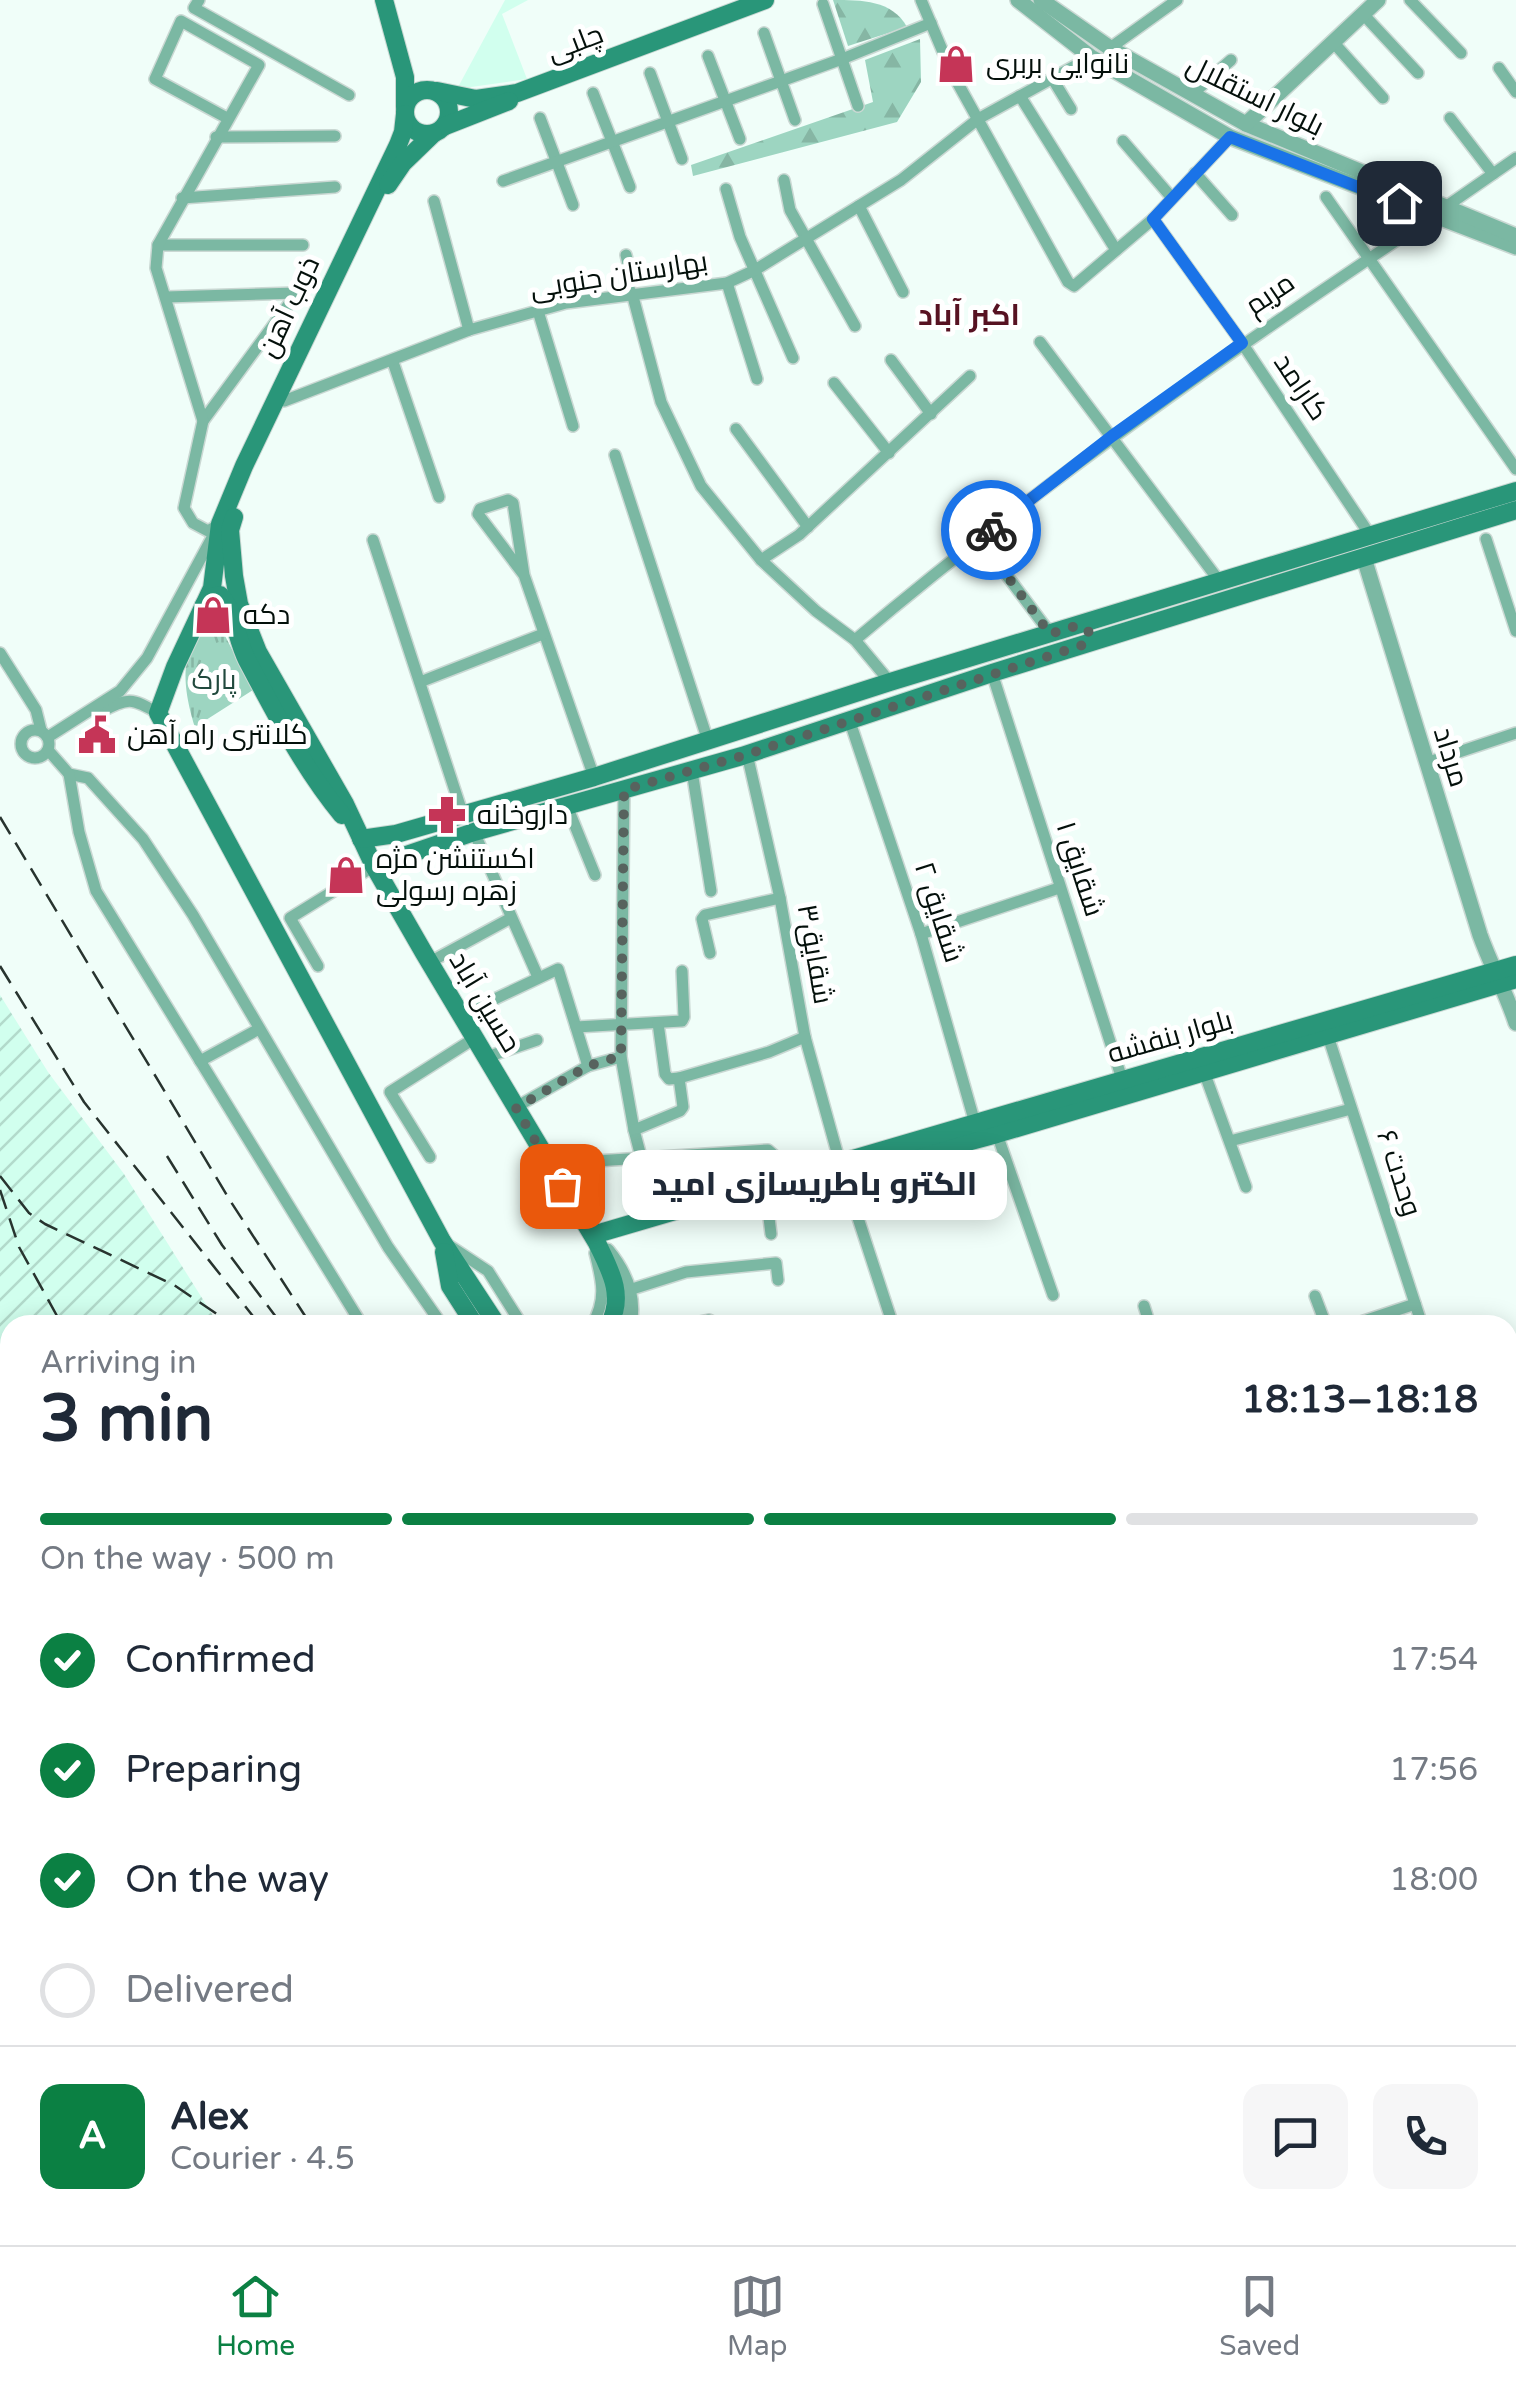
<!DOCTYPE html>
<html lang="en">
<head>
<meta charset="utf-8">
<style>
  body { margin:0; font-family:"Varela Round",Cairo,sans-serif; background:#f6f6f7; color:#1f2937; height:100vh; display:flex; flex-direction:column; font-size:38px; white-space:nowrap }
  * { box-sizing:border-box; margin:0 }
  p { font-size:32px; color:#747a83 }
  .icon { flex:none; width:55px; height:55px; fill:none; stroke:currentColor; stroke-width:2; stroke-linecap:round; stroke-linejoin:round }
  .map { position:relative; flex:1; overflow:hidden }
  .side { position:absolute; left:0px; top:1315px; width:1518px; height:930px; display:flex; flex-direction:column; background:#fff; border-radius:30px 30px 0 0; box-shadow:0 5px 25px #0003 }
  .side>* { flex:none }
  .pin { position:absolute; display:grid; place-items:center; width:85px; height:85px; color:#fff; margin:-42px; border-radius:20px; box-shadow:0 5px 15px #0006 }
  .courier { position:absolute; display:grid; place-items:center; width:100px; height:100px; margin:-50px; border:8px solid #1a73e8; border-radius:50%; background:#fff; color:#222; box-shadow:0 2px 12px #0007 }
  .bubble { position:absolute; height:70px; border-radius:20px; background:#fff; box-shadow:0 5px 25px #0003; font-size:32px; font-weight:800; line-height:70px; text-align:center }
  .summary em { font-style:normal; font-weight:800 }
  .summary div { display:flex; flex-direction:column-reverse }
  .summary { display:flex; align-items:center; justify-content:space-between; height:170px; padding:0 40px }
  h1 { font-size:65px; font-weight:800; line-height:75px }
  .bar { display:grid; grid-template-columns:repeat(4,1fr); gap:15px 10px; align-content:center; height:120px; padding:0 40px }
  .bar i { height:12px; border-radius:8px; background:#e0e1e3 }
  .bar .current { background:#0b8043 }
  .bar p { grid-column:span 4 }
  .line { display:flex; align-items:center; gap:25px; padding:0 40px; border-top:2px solid #e0e1e3 }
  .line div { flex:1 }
  .round { display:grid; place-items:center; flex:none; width:105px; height:105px; border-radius:20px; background:#f6f6f7 }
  ol { padding:0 40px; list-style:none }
  li { display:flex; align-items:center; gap:30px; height:110px }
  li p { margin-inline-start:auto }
  li .icon { padding:10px; border-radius:50%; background:#0b8043; color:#fff; stroke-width:4 }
  li:last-child { color:#747a83 }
  li i { width:55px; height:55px; border:5px solid #e0e1e3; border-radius:50% }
  .dock { display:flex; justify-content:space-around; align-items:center; height:140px; border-top:2px solid #e0e1e3; background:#fff; font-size:28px; color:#747a83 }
  .dock a { display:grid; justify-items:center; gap:5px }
  .dock .current { color:#0b8043 }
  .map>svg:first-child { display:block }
  .built { fill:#d1ffee }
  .industrial { fill:url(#industrial-furrows) }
  .grass { fill:url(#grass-tufts) }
  .forest { fill:url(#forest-firs) }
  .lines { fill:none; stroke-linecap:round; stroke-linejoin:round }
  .minor-casing { stroke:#cad8d3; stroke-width:14 }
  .tertiary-casing { stroke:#cad8d3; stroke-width:18 }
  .secondary-casing { stroke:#cad8d3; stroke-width:20 }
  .minor { stroke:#7bb8a3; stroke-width:11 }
  .tertiary { stroke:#7bb8a3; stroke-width:15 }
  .secondary { stroke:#299679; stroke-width:18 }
  .rail { stroke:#28342f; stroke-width:2.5; stroke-dasharray:20 10; stroke-linecap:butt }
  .done { stroke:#57635e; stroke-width:10; stroke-dasharray:0 18 }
  .route { stroke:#1a73e8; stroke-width:12 }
  .labels { text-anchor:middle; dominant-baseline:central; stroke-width:10; stroke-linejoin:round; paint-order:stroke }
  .street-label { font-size:28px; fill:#04100b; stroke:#fff }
  .poi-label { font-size:28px; fill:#04100b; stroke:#fff; text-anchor:start }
  .park-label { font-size:28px; fill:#21493d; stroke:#fff }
  .neighbourhood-label { font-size:30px; font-weight:bold; fill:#571222; stroke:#fff }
</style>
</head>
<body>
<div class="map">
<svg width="1516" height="2245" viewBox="0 0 1516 2245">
  <defs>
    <pattern id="industrial-furrows" width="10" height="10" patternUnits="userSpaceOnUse" patternTransform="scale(2.5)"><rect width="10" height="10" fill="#d1ffee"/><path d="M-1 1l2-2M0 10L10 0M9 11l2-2" fill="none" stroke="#b2dacb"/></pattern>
    <pattern id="grass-tufts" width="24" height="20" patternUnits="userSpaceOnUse" patternTransform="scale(2.5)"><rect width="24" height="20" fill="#9dd5c1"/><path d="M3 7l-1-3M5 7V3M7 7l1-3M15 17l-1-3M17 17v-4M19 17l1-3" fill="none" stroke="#86b6a4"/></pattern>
    <pattern id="forest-firs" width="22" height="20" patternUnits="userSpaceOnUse" patternTransform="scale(2.5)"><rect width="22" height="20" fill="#9dd5c1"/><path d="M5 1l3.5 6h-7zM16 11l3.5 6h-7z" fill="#86b6a4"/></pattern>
  </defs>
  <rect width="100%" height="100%" fill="#f0fef9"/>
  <polygon class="built" points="505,0 528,0 502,14 527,79 457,89"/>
  <polygon class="industrial" points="0,995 48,1072 124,1174 219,1325 10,1325 10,1728 0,1734"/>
  <path class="grass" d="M 218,614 L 222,630 L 253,690 L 195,727 C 182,685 177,641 218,614 Z"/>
  <g class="forest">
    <path d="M 833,0 C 862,0 892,0 907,27 L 848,46 Z"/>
    <polygon points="920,39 921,82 897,122 693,176 691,165 873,102 865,60"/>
  </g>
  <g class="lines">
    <g class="minor-casing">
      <g id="minor">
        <polyline points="199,0 194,8 349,95"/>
        <polyline points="921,0 951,71 1068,282 1074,286 1153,219 1230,137"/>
        <polyline points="1410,0 1461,53"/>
        <polyline points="823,4 858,106"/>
        <polyline points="1363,14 1418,73"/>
        <polyline points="764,33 795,120"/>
        <polyline points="1333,42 1383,98"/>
        <polyline points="1110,48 1177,0"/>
        <polyline points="708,56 740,139"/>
        <polyline points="1499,68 1516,92"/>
        <polyline points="650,73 682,159"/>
        <polyline points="1052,78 1071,109"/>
        <polyline points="593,93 630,187"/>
        <polyline points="1191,95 1231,60"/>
        <polyline points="1020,96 1116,250"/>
        <polyline points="540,118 573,205"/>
        <polyline points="1450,118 1493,174"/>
        <polyline points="216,137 335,136"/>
        <polyline points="1123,141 1172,198"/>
        <polyline points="1195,173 1232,215"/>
        <polyline points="784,180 790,210 855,326"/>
        <polyline points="503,181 842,59 931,23"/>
        <polyline points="726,189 740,237 793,358"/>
        <polyline points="1326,197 1516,469"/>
        <polyline points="182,198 335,187"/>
        <polyline points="434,201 469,330"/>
        <polyline points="859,206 903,292"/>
        <polyline points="1444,208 1516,158"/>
        <polyline points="1153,219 1242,343 1370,535"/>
        <polyline points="158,245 303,245"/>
        <polyline points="626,255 631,276 628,294"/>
        <polyline points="727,283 757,379"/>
        <polyline points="632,293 661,402 701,486 761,560 816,611 855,640 890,682"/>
        <polyline points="166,297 297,293"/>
        <polyline points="538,311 573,426"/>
        <polyline points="1040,342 1220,582"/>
        <polyline points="891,360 931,414"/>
        <polyline points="393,362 439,497"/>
        <polyline points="834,383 889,453"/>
        <polyline points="277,397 284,401 469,330 566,303 727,283 755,270 901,180 978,119 1091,57"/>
        <polyline points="203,421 297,293"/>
        <polyline points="736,429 808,527"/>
        <polyline points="615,455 708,741"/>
        <polyline points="220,524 208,531 193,523 184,508 203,421 156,268 158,245 259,65 181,21 155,79 227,118"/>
        <polyline points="984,535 996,561 1050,633"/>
        <polyline points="1486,539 1516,631"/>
        <polyline points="373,540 463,815"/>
        <polyline points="761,560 799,535 970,376"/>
        <polyline points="524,575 478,514 480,509 508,500 513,503 524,575 594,777"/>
        <path d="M 855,640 C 1038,485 1233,349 1433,216"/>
        <polyline points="0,653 36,710 41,730"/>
        <polyline points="992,673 1122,1079"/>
        <polyline points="420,682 543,634"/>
        <path d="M 101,712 C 128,697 132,698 158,713"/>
        <polyline points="849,719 921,934 975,1123"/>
        <circle cx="35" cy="744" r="14"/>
        <polyline points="48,737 120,691 147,658 215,532"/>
        <polyline points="48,750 69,774 88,778 143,839 193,915 388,1247 442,1325"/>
        <polyline points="747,754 780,898 805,1037 840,1163 893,1325"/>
        <polyline points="1426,763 1516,733"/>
        <polyline points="692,771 711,891"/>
        <polyline points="69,774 79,832 96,891 362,1325"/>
        <polyline points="624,789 621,1057 634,1130 656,1214"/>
        <polyline points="567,806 595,875"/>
        <polyline points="474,832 538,977"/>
        <polyline points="921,934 1059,888"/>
        <polyline points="710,953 702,919 705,915 780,898"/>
        <polyline points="430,962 511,918"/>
        <polyline points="318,966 290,918 374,866"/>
        <polyline points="461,1015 558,969 588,1066"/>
        <polyline points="576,1027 682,1021 684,1017 682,971"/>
        <polyline points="1326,1030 1422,1325"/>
        <polyline points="487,1057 537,1040"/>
        <polyline points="200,1061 259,1029"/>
        <polyline points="1203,1069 1246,1187"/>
        <polyline points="679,1078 769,1052 805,1037"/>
        <polyline points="516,1107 588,1066 621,1057"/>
        <polyline points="634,1130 680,1111 683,1107 679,1078 669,1079 665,1074 658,1023"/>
        <polyline points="997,1134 1053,1295"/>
        <polyline points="1230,1141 1351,1109"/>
        <polyline points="430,1157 390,1092 475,1038"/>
        <polyline points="549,1164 768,1150 775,1156 780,1180"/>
        <polyline points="765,1185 771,1234"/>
        <polyline points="450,1246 488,1271 522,1325"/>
        <polyline points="629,1290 686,1272 776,1263 778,1280"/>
        <polyline points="1315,1296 1326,1325"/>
        <polyline points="1144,1306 1150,1325"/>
        <path d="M 592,1325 C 607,1300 602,1280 595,1253"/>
        <polyline points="685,1325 709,1320 719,1325"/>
        <polyline points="1352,1325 1415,1304"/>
        <polyline points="1508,1464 1516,1481"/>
        <polyline points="1508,1590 1516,1597"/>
        <polyline points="1508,1811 1516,1806"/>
        <polyline points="1508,1939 1516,1946"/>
        <polyline points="1508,2179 1516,2184"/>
        <polyline points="1078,2235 1081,2245"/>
        <polyline points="1154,2245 1160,2235"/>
      </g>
    </g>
    <g class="tertiary-casing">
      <g id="tertiary">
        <polyline points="1018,0 1091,57 1230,137 1516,247"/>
        <polyline points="1041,0 1110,48 1246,124 1516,236"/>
        <polyline points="1246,124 1378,0"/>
        <path d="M 1364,558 L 1480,935 C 1491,966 1506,992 1516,1023"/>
        <path d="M 607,1251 C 625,1273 635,1297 629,1325"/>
        <polyline points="1508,1416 1516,1414"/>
        <polyline points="1508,1434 1516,1431"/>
        <polyline points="1042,2235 1048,2245"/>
      </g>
    </g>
    <g class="secondary-casing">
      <g id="secondary">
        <polyline points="384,0 405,77 405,107"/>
        <circle cx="427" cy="112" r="22"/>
        <polyline points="437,91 476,99 517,93 765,0"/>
        <polyline points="405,114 403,132 398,145 244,466 220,524 212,588 175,667 158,713 442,1241 497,1325"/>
        <polyline points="445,126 509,101"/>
        <polyline points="388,185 403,163 433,134"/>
        <path d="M 234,517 L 230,530 L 234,576 L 239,604 L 258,652 L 345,804 L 374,866 L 424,953 L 597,1243 C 610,1270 625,1295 609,1325"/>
        <path d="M 204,605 L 211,597 L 220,595 C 236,613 236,639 247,660 C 275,713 304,769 342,815"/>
        <polyline points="361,839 396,834 594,777 890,682 1516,491"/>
        <polyline points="374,866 474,832 742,756 992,673 1516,510"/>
        <polyline points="844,1175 997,1134 1516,979"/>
        <polyline points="593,1235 1516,965"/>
        <polyline points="444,1252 450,1286 475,1325"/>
        <polyline points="0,1752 10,1747"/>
        <polyline points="0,1789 10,1783"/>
      </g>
    </g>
    <use href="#minor" class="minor"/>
    <use href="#tertiary" class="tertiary"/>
    <use href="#secondary" class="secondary"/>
    <g class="rail">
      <polyline points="0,817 231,1202 311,1325"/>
      <polyline points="0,966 84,1102 260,1325"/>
      <polyline points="167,1156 222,1245 282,1325"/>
      <polyline points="0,1176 29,1213 45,1224 174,1285 233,1325"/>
      <polyline points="0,1190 19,1247 62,1325"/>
      <polyline points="0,1461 10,1477"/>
      <polyline points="831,2235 838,2245"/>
      <polyline points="852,2235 858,2245"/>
    </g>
  </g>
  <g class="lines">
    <polyline class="done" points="562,1186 516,1108 588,1066 621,1056 624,790 742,756 1086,644 1089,632 1079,625 1050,634 996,561 984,535 991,530"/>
    <polyline class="route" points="991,530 1112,436 1242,343 1153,219 1230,137 1399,203"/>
  </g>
  <defs>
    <g id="shop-bare" transform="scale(3)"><path d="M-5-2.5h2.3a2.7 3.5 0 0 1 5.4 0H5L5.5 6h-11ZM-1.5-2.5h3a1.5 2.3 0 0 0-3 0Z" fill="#c53557" stroke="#fff" stroke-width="2.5" paint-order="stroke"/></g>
    <g id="civic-bare" transform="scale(3)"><path d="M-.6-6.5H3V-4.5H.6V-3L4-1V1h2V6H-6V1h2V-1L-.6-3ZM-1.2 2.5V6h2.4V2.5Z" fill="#c53557" stroke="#fff" stroke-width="2.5" paint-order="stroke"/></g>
    <g id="pharmacy-bare" transform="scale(3)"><path d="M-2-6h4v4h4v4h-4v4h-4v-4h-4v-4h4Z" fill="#c53557" stroke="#fff" stroke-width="2.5" paint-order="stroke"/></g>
  </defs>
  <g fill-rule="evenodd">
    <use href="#shop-bare" x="956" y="64"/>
    <use href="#shop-bare" x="213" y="615"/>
    <use href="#civic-bare" x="97" y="735"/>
    <use href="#pharmacy-bare" x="447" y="815"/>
    <use href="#shop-bare" x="346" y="875"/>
  </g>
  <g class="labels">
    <g class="street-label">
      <text transform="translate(575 43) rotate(-21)">چلبی</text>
      <text transform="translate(1255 96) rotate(26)">بلوار استقلال</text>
      <text transform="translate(619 275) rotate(-9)">بهارستان جنوبی</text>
      <text transform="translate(1270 294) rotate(-34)">مریم</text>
      <text transform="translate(289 307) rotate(-65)">ذوب آهن</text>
      <text transform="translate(1301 387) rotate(56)">کارامد</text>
      <text transform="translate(1451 757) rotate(73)">مرداد</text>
      <text transform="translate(1080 869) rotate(72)">شقایق ۱</text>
      <text transform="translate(939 912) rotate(72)">شقایق ۲</text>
      <text transform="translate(815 954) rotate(80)">شقایق۳</text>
      <text transform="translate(485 1002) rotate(59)">حسین آباد</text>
      <text transform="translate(1170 1037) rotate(-16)">بلوار بنفشه</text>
      <text transform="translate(1399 1173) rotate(72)">وحدت ۶</text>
    </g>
    <g class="poi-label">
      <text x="986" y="64">نانوایی بربری</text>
      <text x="243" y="615">دکه</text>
      <text x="127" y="735">کلانتری راه آهن</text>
      <text x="477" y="815">داروخانه</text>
      <text x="376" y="859">اکستنشن مژه<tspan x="376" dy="32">زهره رسولی</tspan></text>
    </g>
    <g class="park-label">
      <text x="214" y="680">پارک</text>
    </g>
    <g class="neighbourhood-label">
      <text x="969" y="315">اکبر آباد</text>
    </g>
  </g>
</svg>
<div class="pin" style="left:562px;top:1186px;background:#ea580c"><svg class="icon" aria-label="bag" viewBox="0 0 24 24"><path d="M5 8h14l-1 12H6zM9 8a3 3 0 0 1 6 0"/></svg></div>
<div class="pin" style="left:1399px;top:203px;background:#1f2937"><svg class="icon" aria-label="home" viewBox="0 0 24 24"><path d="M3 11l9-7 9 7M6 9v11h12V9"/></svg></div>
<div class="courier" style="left:991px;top:530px"><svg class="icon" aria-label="bike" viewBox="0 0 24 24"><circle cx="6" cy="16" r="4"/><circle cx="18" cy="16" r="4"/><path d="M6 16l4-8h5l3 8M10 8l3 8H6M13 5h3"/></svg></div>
<div class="bubble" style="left:622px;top:1150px;width:385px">الکترو باطریسازی امید</div>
<section class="side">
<div class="summary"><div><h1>3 min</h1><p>Arriving in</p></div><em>18:13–18:18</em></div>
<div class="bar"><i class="current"></i><i class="current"></i><i class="current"></i><i></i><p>On the way · 500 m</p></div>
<ol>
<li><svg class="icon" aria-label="check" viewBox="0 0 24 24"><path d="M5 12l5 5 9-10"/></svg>Confirmed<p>17:54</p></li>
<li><svg class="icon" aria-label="check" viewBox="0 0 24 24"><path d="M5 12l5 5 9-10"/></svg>Preparing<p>17:56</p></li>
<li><svg class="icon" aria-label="check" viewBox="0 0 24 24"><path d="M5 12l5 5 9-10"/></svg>On the way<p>18:00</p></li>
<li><i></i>Delivered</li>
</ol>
<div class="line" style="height:180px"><b class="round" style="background:#0b8043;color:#fff">A</b><div><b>Alex</b><p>Courier · 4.5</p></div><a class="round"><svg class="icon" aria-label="chat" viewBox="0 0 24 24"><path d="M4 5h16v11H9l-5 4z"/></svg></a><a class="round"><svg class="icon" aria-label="phone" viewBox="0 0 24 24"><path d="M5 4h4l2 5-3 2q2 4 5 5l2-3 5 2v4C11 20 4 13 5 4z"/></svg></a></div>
</section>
</div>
<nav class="dock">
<a class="current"><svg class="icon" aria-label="home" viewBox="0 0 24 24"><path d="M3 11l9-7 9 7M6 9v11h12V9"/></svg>Home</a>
<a><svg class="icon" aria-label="map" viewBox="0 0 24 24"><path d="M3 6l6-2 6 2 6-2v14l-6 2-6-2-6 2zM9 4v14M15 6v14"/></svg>Map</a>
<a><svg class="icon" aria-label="saved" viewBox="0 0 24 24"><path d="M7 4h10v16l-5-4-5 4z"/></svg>Saved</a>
</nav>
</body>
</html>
